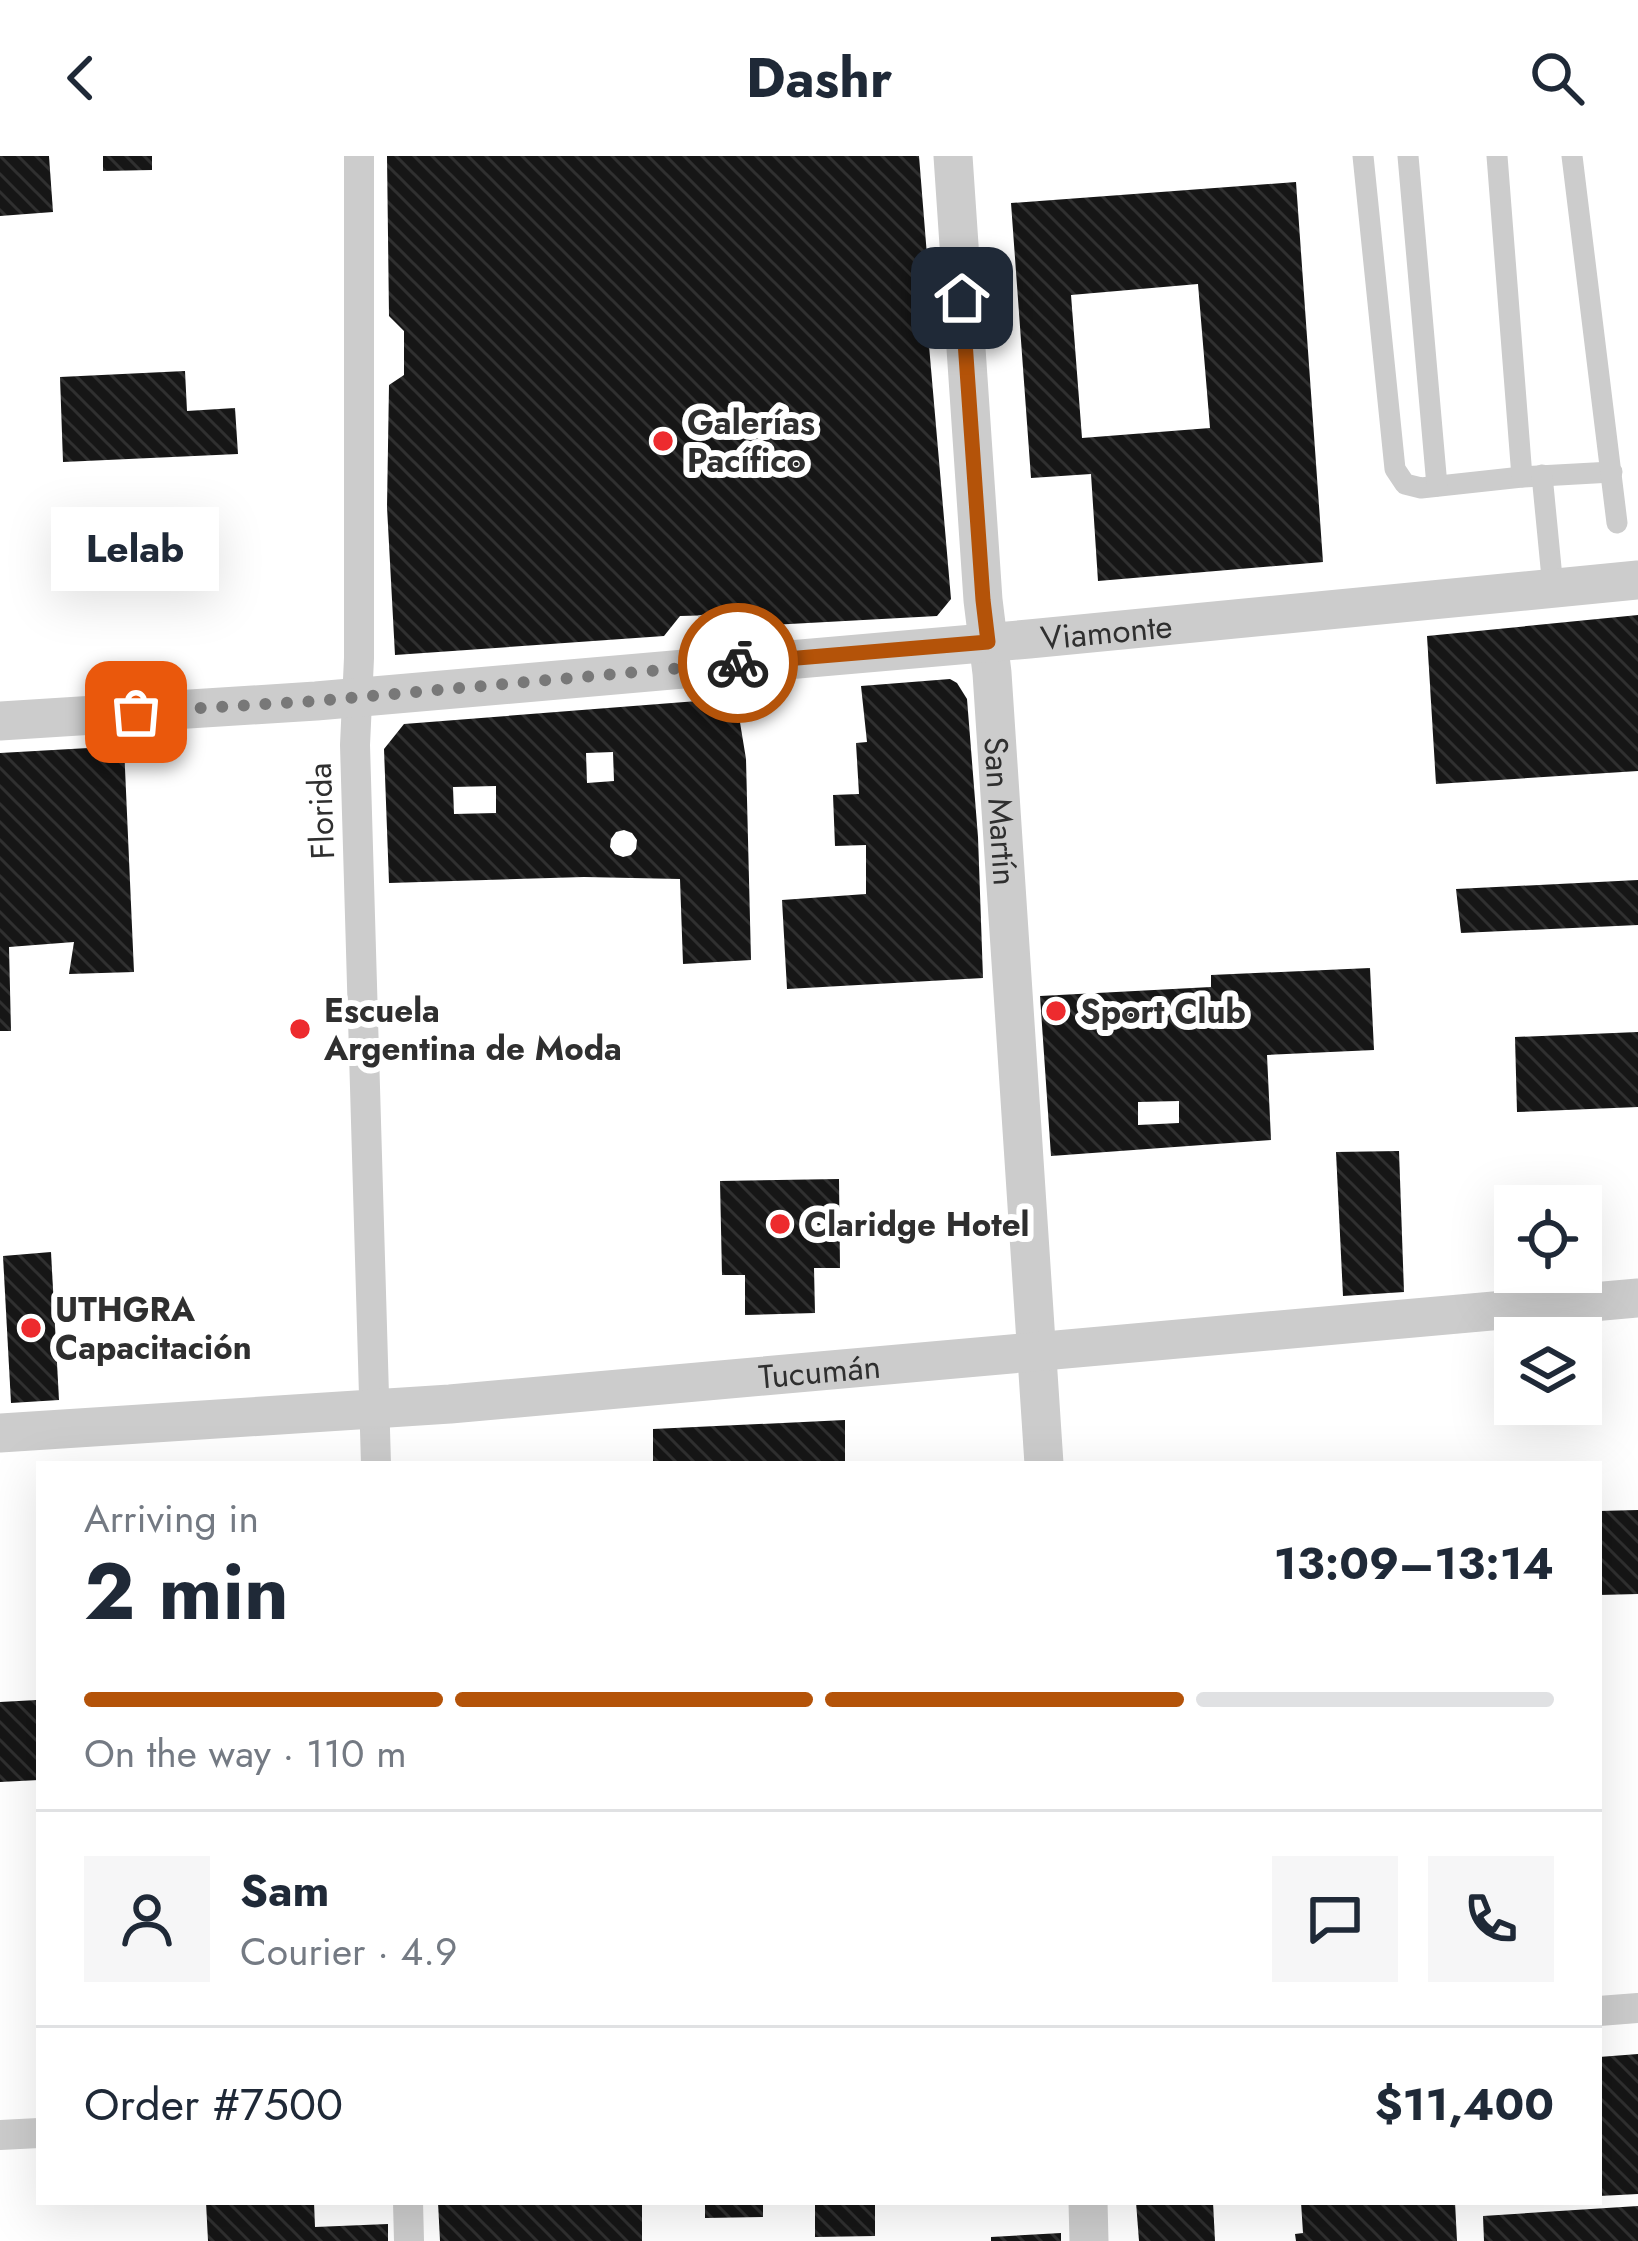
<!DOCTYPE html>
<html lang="en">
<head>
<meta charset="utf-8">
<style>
  body { margin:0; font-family:Jost,sans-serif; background:#f6f6f7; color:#1f2937; height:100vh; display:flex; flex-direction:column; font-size:45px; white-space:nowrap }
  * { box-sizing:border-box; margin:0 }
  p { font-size:39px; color:#747a83 }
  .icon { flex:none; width:66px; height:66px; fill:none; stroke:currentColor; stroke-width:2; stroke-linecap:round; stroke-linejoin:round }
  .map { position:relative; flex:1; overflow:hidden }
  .panel { position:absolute; left:36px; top:1305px; width:1566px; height:744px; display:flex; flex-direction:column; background:#fff; border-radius:0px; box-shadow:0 12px 48px #0002 }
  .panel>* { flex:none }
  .tools { position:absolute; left:1494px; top:1029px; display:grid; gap:24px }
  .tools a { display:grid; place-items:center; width:108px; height:108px; border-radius:0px; background:#fff; box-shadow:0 12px 48px #0002; font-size:60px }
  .pin { position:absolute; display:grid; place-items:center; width:102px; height:102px; color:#fff; margin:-51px; border-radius:24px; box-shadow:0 6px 18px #0006 }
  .courier { position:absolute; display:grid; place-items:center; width:120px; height:120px; margin:-60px; border:9px solid #b45309; border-radius:50%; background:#fff; color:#222; box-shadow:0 3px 15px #0007 }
  .bubble { position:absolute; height:84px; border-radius:0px; background:#fff; box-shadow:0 12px 48px #0002; font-size:39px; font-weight:700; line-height:84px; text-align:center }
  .overview em { font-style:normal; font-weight:700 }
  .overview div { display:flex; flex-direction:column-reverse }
  .overview { display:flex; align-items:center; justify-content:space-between; height:204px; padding:0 48px }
  h1 { font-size:78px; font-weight:700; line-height:90px }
  .bar { display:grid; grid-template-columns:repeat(4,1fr); gap:18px 12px; align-content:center; height:144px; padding:0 48px }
  .bar i { height:15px; border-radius:9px; background:#e0e1e3 }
  .bar .current { background:#b45309 }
  .bar p { grid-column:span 4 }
  .line { display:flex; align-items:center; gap:30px; padding:0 48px; border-top:3px solid #e0e1e3 }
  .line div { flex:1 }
  .round { display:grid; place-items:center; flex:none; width:126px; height:126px; border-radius:0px; background:#f6f6f7 }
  header { display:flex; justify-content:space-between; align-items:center; height:156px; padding:0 48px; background:#fff; font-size:54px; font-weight:700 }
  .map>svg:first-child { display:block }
  .building { fill:url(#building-back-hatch); fill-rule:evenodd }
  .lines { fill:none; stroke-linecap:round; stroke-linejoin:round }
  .path { stroke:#ccc; stroke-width:6; stroke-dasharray:6 6; stroke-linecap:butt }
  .service { stroke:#ccc; stroke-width:21 }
  .pedestrian { stroke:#ccc; stroke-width:30 }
  .minor { stroke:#ccc; stroke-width:39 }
  .done { stroke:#787878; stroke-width:12; stroke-dasharray:0 21.6 }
  .route { stroke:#b45309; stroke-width:15 }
  .poi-dot { fill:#ed2b2e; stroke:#fff; stroke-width:4.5 }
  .labels { text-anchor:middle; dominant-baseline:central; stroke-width:12; stroke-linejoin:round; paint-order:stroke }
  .poi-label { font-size:33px; font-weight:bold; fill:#2f2f2f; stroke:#fff; text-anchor:start }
  .street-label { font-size:33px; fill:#2f2f2f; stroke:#fff }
</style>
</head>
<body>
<header><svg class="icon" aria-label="back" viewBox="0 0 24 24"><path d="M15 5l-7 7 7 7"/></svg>Dashr<svg class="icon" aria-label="search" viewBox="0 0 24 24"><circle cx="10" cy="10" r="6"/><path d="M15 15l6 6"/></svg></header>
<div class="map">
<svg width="1638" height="2085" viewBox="0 0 1638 2085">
  <defs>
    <pattern id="building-back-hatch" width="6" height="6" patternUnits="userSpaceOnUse" patternTransform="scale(3)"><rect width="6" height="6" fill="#161616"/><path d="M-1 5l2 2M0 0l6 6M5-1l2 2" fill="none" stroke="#303030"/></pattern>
  </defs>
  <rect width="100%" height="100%" fill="#fff"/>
  <g class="building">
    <polygon points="0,0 49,0 53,56 0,60"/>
    <polygon points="103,0 152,0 152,14 103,15"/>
    <polygon points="387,0 919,0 928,112 913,128 914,161 928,178 951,443 937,460 736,471 718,459 680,460 664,480 395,499 387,351 389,229 404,219 404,175 389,160"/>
    <path d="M 1296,26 L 1323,406 L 1098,425 L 1091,318 L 1031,322 L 1011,47 ZM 1198,128 L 1210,272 L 1082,282 L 1071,139 Z"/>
    <polygon points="185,215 187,255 235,252 238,298 63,306 60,221"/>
    <polygon points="1638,459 1638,615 1436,628 1427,480"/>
    <polygon points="950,523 957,527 967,543 978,681 983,822 787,833 782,744 866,738 866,689 835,690 833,639 859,638 856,587 867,586 861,530"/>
    <path d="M 736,542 L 746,603 L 751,804 L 683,808 L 680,723 L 584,721 L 389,727 L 384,593 L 404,568 ZM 613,596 L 614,625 L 587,627 L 586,597 ZM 496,630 L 496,657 L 454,658 L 453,631 ZM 624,674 L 632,677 L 637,684 L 636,693 L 631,699 L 623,701 L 615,698 L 610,691 L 611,683 L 616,676 Z"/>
    <polygon points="124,590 134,816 69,818 74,786 9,791 11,875 0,875 0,597"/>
    <polygon points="1638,724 1638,769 1461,777 1456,733"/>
    <path d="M 1370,812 L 1374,894 L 1267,899 L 1271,984 L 1051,1000 L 1040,840 L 1211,831 L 1211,819 ZM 1179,945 L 1179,967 L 1138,969 L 1138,946 Z"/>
    <polygon points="1638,876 1638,951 1517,956 1515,881"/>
    <polygon points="1399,995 1404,1136 1343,1140 1336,996"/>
    <polygon points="839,1023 840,1112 814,1112 815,1157 745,1159 745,1119 722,1119 720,1025"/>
    <polygon points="51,1096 59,1244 11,1247 3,1100"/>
    <polygon points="845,1264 845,1308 653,1308 653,1273"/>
    <polygon points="1638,1354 1638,1438 1599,1439 1599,1355"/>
    <polygon points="37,1544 39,1624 0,1626 0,1546"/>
    <polygon points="1638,1898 1638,2038 1599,2040 1599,1901"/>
    <polygon points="206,2046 314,2046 315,2071 388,2068 388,2085 208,2085"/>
    <polygon points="438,2046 642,2046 642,2085 440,2085"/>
    <polygon points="705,2046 763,2046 763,2061 705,2062"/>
    <polygon points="815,2046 875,2046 875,2080 815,2081"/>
    <polygon points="1136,2046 1213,2046 1215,2085 1139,2085"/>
    <polygon points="1301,2046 1455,2046 1457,2085 1296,2085 1295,2078 1303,2077"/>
    <polygon points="1638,2050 1638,2085 1484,2085 1483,2060"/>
    <polygon points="1061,2077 1061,2085 991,2085 991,2081"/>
  </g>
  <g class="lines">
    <polyline class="path" points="701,459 704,476"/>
    <g class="service">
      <polyline points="1363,0 1395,313 1405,328 1421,332 1522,321 1612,316"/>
      <polyline points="1408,0 1437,330"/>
      <polyline points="1497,0 1522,321"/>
      <polyline points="1572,0 1617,367"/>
      <polyline points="1542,319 1553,432"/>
    </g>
    <g class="pedestrian">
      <polyline points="359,0 359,502 355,589 376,1308"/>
      <polyline points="1599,1855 1638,1852"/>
      <polyline points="0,1979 39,1977"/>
      <polyline points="408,2046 409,2085"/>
    </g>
    <g class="minor">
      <path id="s1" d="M 953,0 L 983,444 L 992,517 L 1044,1308"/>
      <path id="s2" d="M 0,565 L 316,545 L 1029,483 L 1638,424"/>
      <path id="s3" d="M 0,1277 L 450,1248 L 1638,1142"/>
      <polyline points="1088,2046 1089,2085"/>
    </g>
  </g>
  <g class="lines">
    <polyline class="done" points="136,556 316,545 738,507"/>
    <polyline class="route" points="738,507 988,486 983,444 962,142"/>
  </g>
  <g class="poi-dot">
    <circle cx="663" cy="285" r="12"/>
    <circle cx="1056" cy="855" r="12"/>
    <circle cx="300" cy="873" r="12"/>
    <circle cx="780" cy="1068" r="12"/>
    <circle cx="31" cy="1172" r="12"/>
  </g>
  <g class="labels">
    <g class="poi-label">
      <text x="687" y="266">Galerías<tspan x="687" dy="38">Pacífico</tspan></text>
      <text x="324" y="854">Escuela<tspan x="324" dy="38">Argentina de Moda</tspan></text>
      <text x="1080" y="855">Sport Club</text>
      <text x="804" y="1068">Claridge Hotel</text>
      <text x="55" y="1153">UTHGRA<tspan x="55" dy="38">Capacitación</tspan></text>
    </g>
    <g class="street-label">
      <text stroke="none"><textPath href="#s2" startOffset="1110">Viamonte</textPath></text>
      <text stroke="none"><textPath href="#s1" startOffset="657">San Martín</textPath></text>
      <text transform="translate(321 655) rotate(-92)">Florida</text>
      <text stroke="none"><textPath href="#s3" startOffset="822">Tucumán</textPath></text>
    </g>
  </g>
</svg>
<div class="tools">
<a><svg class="icon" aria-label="locate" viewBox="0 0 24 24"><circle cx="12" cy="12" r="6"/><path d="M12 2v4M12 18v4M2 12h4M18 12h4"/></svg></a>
<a><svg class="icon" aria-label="layers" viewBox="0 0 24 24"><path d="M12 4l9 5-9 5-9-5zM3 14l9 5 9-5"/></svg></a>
</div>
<div class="pin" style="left:136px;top:556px;background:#ea580c"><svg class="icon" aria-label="bag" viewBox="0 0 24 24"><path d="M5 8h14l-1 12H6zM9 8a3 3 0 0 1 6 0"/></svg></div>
<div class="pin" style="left:962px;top:142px;background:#1f2937"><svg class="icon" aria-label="home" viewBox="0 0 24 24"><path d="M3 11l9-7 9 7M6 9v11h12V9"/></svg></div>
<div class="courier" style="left:738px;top:507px"><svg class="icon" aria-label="bike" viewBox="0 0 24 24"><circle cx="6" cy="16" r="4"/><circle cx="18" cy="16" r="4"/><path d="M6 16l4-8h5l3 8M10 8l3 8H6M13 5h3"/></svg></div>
<div class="bubble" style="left:51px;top:351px;width:168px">Lelab</div>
<section class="panel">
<div class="overview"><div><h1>2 min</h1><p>Arriving in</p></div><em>13:09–13:14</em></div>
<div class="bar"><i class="current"></i><i class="current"></i><i class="current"></i><i></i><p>On the way · 110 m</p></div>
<div class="line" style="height:216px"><a class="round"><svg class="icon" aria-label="person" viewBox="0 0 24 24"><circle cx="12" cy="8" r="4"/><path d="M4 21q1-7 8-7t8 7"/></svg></a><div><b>Sam</b><p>Courier · 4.9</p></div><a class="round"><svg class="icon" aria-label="chat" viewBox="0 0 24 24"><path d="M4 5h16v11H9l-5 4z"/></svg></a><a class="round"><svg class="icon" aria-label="phone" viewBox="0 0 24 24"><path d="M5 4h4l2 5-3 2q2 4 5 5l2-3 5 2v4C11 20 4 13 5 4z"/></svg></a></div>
<div class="line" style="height:156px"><div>Order #7500</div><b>$11,400</b></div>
</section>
</div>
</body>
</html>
